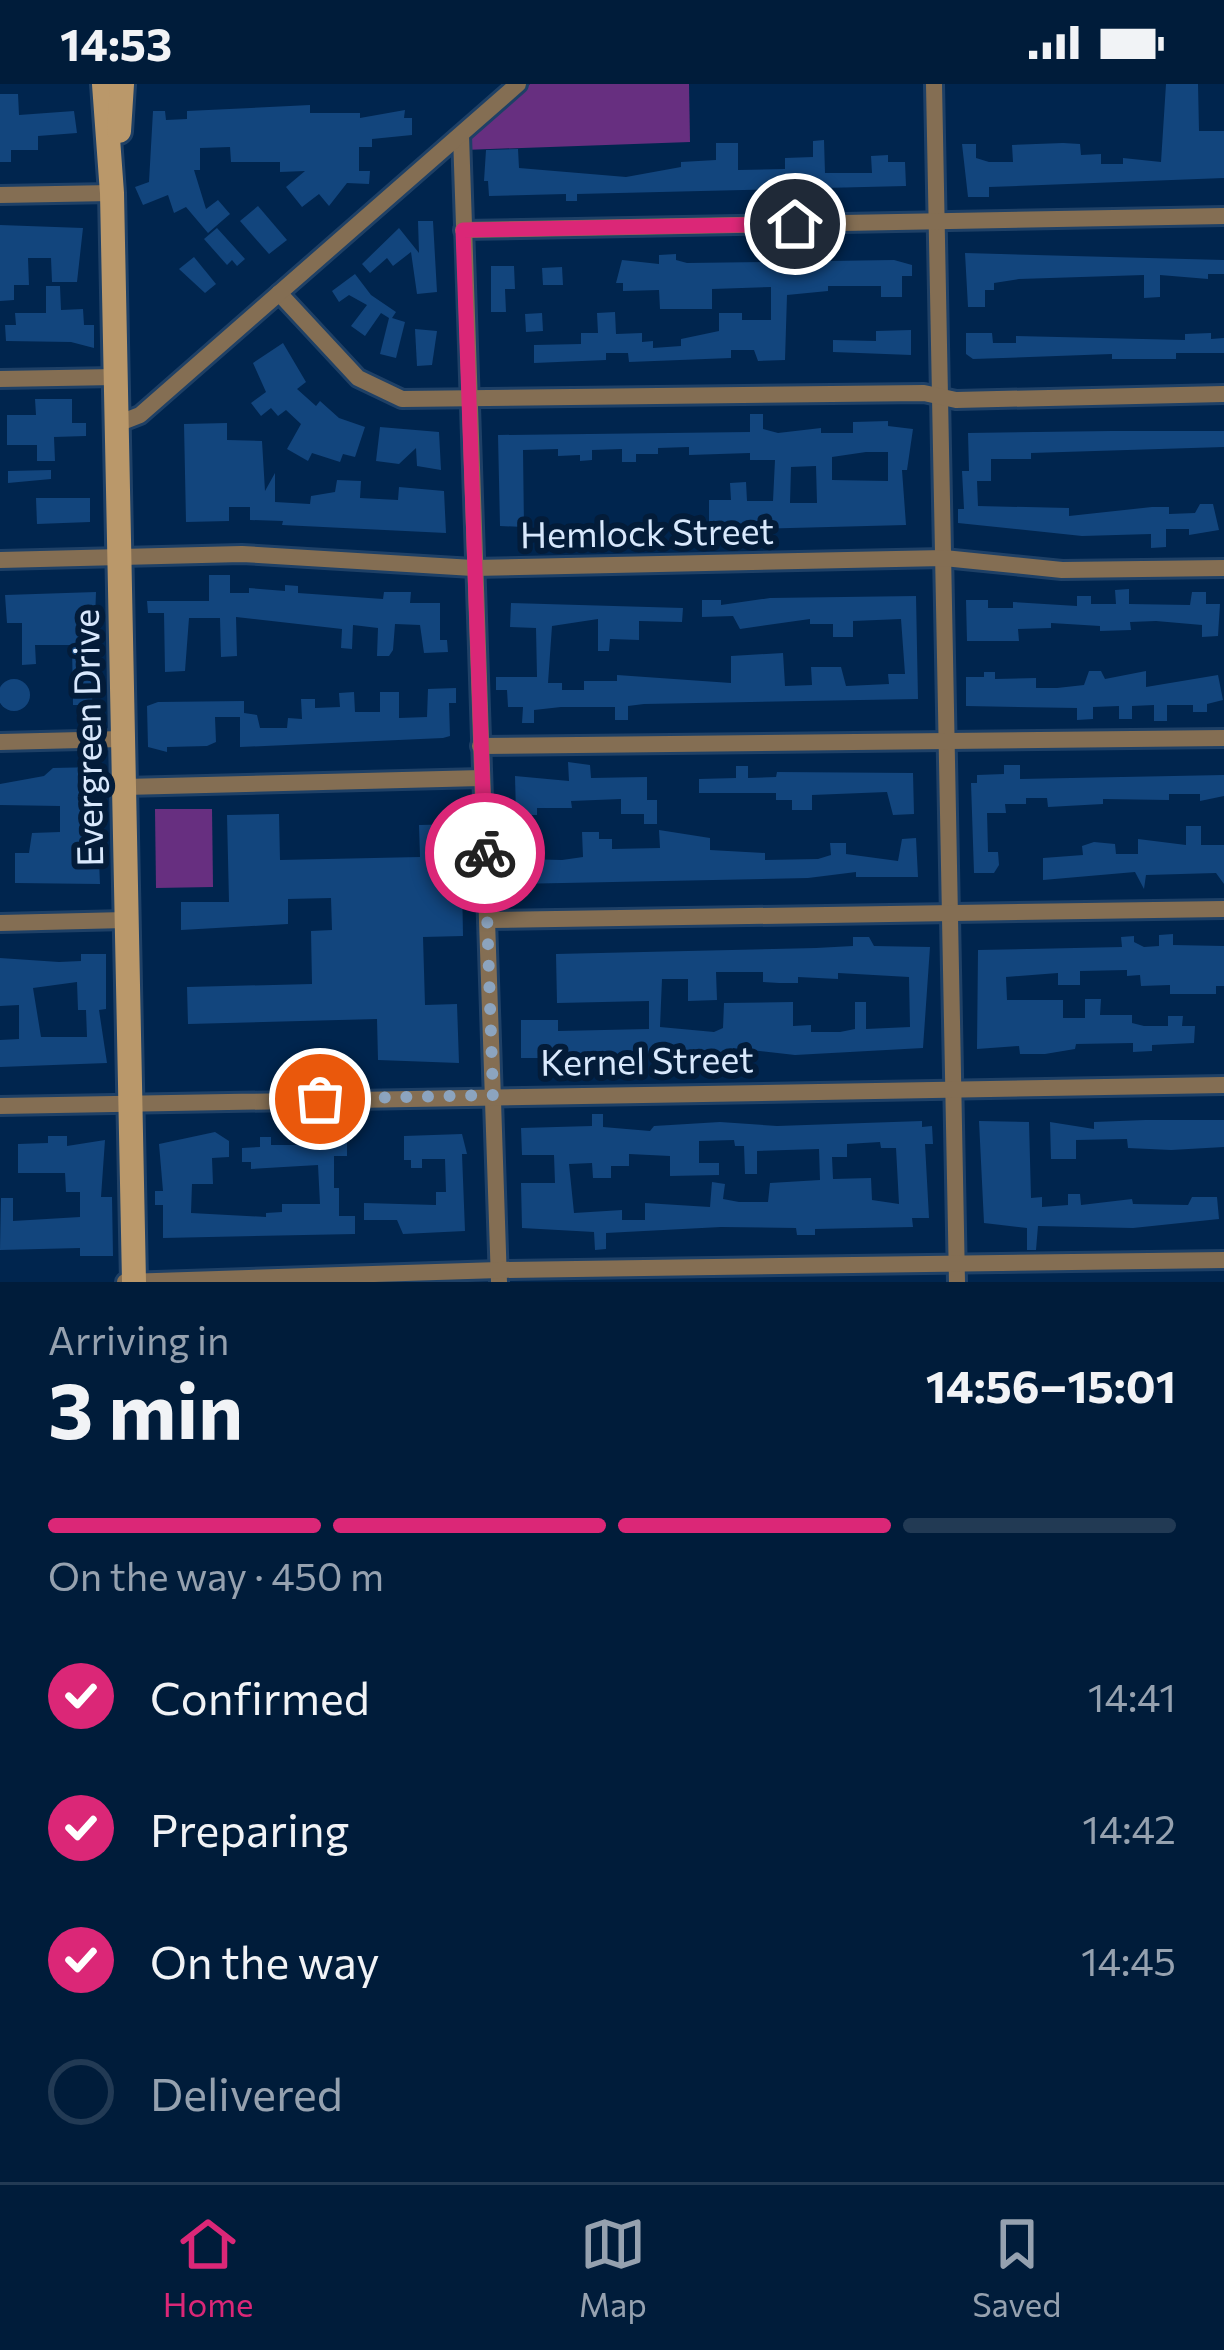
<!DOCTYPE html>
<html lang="en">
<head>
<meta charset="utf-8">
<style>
  body { margin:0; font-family:Commissioner,sans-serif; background:#0e2945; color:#f1f3f6; height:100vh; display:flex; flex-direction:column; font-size:45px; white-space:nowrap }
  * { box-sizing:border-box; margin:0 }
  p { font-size:39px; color:#95a1af }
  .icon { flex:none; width:66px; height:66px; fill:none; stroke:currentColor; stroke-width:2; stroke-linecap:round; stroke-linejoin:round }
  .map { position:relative; height:1198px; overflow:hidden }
  .drawer { display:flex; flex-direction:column; background:#001c3a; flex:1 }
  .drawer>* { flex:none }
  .pin { position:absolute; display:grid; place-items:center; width:102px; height:102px; color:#fff; margin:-51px; border:6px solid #fff; border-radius:50%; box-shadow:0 3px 12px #0007 }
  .courier { position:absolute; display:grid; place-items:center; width:120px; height:120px; margin:-60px; border:9px solid #db2777; border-radius:50%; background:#fff; color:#222; box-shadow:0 3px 15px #0007 }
  .head em { font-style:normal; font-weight:700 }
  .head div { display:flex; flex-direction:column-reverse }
  .head { display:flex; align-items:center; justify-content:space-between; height:204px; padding:0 48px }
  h1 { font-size:78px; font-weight:700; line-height:90px }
  .bar { display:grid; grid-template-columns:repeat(4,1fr); gap:18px 12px; align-content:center; height:144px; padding:0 48px }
  .bar i { height:15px; border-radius:9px; background:#223a54 }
  .bar .current { background:#db2777 }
  .bar p { grid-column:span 4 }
  ol { padding:0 48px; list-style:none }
  li { display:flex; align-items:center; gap:36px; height:132px }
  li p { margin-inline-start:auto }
  li .icon { padding:12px; border-radius:50%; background:#db2777; color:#fff; stroke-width:4 }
  li:last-child { color:#95a1af }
  li i { width:66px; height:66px; border:6px solid #223a54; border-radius:50% }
  .status { display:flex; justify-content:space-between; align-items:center; height:84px; padding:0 60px; background:#001c3a; direction:ltr }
  .status svg { height:33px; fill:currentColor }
  .tab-bar { display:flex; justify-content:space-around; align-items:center; height:168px; border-top:3px solid #223a54; background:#001c3a; font-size:33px; color:#95a1af }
  .tab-bar a { display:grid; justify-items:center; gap:6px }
  .tab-bar .current { color:#db2777 }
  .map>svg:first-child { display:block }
  .green { fill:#672f80 }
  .building { fill:#12457d; fill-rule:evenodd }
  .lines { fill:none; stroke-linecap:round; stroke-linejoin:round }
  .street-casing { stroke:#1e4066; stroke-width:22 }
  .secondary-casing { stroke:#1e4066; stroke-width:30 }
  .street { stroke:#846e53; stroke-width:16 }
  .secondary { stroke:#ba986a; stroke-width:24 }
  .done { stroke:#8ca4bf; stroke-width:12; stroke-dasharray:0 21.6 }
  .route { stroke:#db2777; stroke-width:15 }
  .labels { text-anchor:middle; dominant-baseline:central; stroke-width:12; stroke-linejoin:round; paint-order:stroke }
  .street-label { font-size:36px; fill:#d8e8fc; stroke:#031c39 }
</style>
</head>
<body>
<div class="status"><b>14:53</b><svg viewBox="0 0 49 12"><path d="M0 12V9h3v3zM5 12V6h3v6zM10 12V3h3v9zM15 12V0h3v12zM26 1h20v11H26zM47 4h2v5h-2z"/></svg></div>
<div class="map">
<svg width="1224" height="1198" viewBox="0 0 1224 1198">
  <rect width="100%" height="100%" fill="#00254e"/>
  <g class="green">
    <polygon points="530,0 689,0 690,58 464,66 470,51"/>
    <polygon points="155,725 212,725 213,803 156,804"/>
  </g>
  <g class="building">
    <polygon points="1166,0 1198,0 1199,47 1224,47 1224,94 989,103 989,113 968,113 962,60 976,60 976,74 989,78 1013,78 1012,61 1063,59 1080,60 1081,71 1101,70 1101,80 1123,80 1123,74 1161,78"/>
    <polygon points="0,10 18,10 19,31 74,27 77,49 38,52 38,66 11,66 11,78 0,78"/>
    <polygon points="310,21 310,29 360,29 360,34 405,26 404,34 412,34 412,51 372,55 372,63 359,63 359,87 370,87 369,100 347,99 329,122 319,110 302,123 286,103 305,87 280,88 280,78 231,78 230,63 200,64 200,86 194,86 206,125 218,116 230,130 208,149 186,123 174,129 168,111 143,121 135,103 149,98 153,27 165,27 166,36 187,35 187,27"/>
    <polygon points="824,56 825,89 872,89 871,72 888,71 888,78 905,78 906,102 577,110 577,117 566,117 566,110 489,112 488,97 484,97 486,66 518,65 519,84 626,93 681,83 681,78 716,76 716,59 738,59 738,86 785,85 785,74 813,73 813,57"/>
    <polygon points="258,122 287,156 269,170 240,137"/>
    <polygon points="418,137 433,137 437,208 417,210 411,168 393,182 387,174 370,189 362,180 399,144 419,169"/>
    <polygon points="0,141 83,144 77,198 52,198 51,174 28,174 29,201 14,201 14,216 0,217"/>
    <polygon points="217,144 245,175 237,182 232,176 227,181 204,155"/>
    <polygon points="965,169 1224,176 1224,190 1208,190 1208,195 1160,191 1160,213 1144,214 1144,191 1019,195 994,199 994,206 985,206 985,223 968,223"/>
    <polygon points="676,170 676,176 687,179 894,176 912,181 912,192 902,192 902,213 881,213 881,202 828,202 828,207 787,211 785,276 758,277 754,266 731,266 731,274 629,278 628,269 606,269 606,276 534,279 534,261 581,260 581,249 598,249 597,229 615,228 616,250 642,249 642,258 653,257 653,264 681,262 681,255 719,247 719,229 742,229 742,236 771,236 771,203 712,205 712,225 660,225 659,206 623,207 623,199 616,199 622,176 659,180 659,171"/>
    <polygon points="194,173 216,200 205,209 179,185"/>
    <polygon points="491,182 514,182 515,205 505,205 506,228 491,228"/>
    <polygon points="562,183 563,201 543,201 542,184"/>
    <polygon points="355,190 371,211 396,228 392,234 405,238 396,274 380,270 389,234 381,229 365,252 351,242 367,221 349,211 339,218 332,207"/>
    <polygon points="46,202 60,202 61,226 83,225 84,241 94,241 94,264 71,258 6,257 5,241 16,241 15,229 46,229"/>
    <polygon points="542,229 543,247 526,248 525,230"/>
    <polygon points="415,245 437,247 432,281 417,282"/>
    <polygon points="911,246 911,271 833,268 833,256 876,257 876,247"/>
    <polygon points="966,249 992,249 993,259 1016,259 1016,252 1185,256 1185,250 1211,249 1211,255 1224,254 1224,269 1176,269 1176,275 1112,275 1112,270 973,275 966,270"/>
    <polygon points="283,259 306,298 297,305 316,322 320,317 339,334 365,343 355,373 343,370 340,378 312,369 308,377 287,365 301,340 286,326 278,332 271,324 261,332 251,319 266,308 253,279"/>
    <polygon points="35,315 72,315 72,339 86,339 86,352 54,353 55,377 37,377 37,361 7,361 7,331 36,331"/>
    <path d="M 750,330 L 763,330 L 763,345 L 778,349 L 821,344 L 821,349 L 853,349 L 853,338 L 888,337 L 888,342 L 913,345 L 907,386 L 902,386 L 906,441 L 752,445 L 709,440 L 709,416 L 731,416 L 730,399 L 746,398 L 747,417 L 773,417 L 775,376 L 750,376 L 750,369 L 689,371 L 689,363 L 658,364 L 658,370 L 636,370 L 636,378 L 622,378 L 622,365 L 592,366 L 592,376 L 580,377 L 580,371 L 558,372 L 558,365 L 523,366 L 524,443 L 500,442 L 498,351 L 750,348 ZM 866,368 L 888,368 L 888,397 L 832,396 L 832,373 ZM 816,382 L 817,419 L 790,419 L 791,383 Z"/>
    <polygon points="227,339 227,356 262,357 265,407 275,389 275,418 310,420 311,412 335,408 337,396 361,397 360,414 398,416 399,403 444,407 446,449 282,441 283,437 250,436 250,423 229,423 229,437 186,438 184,340"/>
    <polygon points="380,343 439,348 441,386 417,382 416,364 399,380 376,377"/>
    <polygon points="1112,347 1224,347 1224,363 1031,369 1031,375 991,375 991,397 977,397 978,422 1069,424 1069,432 1152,423 1169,423 1169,430 1195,429 1200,420 1213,420 1219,446 1189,451 1189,445 1166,445 1166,463 1151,464 1151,450 1082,452 958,439 958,425 964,425 962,387 969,387 968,349"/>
    <polygon points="51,386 51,395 8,399 8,387"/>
    <polygon points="36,414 90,414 90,438 37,440"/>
    <polygon points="209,491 230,491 230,509 249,509 249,504 285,507 285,501 298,502 298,509 383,515 384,508 411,508 410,519 440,519 440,556 447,556 448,568 424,569 420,541 395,540 393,566 389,572 377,572 378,544 353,541 352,565 341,564 342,545 236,533 237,572 221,573 220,534 189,534 185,587 165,588 164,529 148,529 147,517 209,517"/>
    <polygon points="1129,505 1129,520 1190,521 1192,508 1206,508 1206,520 1220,520 1218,552 1202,553 1202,541 1156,537 1130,538 1131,546 1100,547 1100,542 1051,539 1051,544 1018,545 1019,557 967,557 966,516 988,516 988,524 1013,524 1013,518 1077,522 1077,512 1091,512 1091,520 1116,520 1115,506"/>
    <polygon points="96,508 92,621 73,621 72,561 35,561 36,580 22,581 22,539 7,539 5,511"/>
    <polygon points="916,512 918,615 644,620 628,622 628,636 615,636 615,623 561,623 534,626 534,639 522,639 523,623 508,623 507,606 496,606 496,593 537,593 536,544 510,543 511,519 683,524 682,538 639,537 639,556 610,555 609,567 598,567 598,535 552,542 548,599 562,599 562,606 584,606 584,597 617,597 617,591 731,599 731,572 783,569 785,602 812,601 811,583 841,583 846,602 889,600 888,590 905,590 901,535 853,537 853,553 833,553 833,540 810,540 810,535 740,545 733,532 702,533 702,516 721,516 721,521 770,514"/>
    <polygon points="1089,587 1101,587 1105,595 1146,587 1146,603 1218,591 1223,616 1207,620 1207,628 1193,628 1193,621 1167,621 1167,637 1154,637 1154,621 1132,622 1132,635 1119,635 1119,622 1093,623 1093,635 1077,636 1077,624 966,622 966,593 984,593 984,588 995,588 995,595 1036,594 1036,604 1057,604 1084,601"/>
    <circle cx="14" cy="611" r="16"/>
    <polygon points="456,604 456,619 449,619 450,652 443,654 240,663 240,633 215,633 216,658 207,662 167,663 167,668 148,663 147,622 158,618 244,617 244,629 257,631 260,644 287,644 288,634 302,635 301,615 315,615 315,624 340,623 339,609 354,608 355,628 380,628 380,608 399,608 399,634 427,633 428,605"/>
    <polygon points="568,678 590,681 591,694 647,693 647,716 657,716 657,740 644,740 644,730 621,730 621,715 571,717 572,724 537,724 537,731 516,731 515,692 569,697"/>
    <polygon points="1004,681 1020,681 1020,695 1224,691 1224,712 1200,717 1200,710 1169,710 1169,716 1103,715 1103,720 1048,723 1047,714 1026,714 1026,720 1005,720 1006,729 987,729 988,768 998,768 999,781 994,789 974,789 971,699 977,699 977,691 1004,690"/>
    <polygon points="736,682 748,682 748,694 776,693 777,688 913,689 914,730 893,731 887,708 812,711 812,726 792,726 792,716 776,716 776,709 699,709 699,695 736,694"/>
    <polygon points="97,683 95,744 89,744 90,773 99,777 100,800 15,799 15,769 29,769 32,749 60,748 60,722 0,721 0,700 44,692 53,684"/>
    <polygon points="279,730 280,776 420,773 419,741 461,740 463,852 423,853 425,921 457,920 459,979 378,976 377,935 188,940 187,903 312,900 311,847 332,846 331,814 288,815 288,840 181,846 181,818 229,818 227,731"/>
    <polygon points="1186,742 1201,742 1201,761 1224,761 1224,800 1216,789 1146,791 1144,805 1135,788 1043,796 1043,774 1083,771 1082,762 1094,758 1115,760 1116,770 1138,770 1138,755 1186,761"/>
    <polygon points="659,746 710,754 710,766 765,769 765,776 818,775 831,771 830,759 846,759 846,770 898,777 902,755 916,754 918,793 856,793 856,788 808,794 513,800 512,750 524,750 524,775 562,776 583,773 582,748 599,748 599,755 612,755 612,765 660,764"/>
    <polygon points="1173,850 1173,861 1224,862 1224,902 1216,902 1216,910 1170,910 1170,901 1141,902 1140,891 1127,892 1127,886 1080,887 1080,901 1058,901 1058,889 1006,893 1007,916 1063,916 1063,934 1085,934 1085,915 1101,915 1100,931 1132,931 1132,939 1144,942 1168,942 1168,932 1183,932 1182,942 1195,942 1194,959 1152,961 1152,967 1133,968 1133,959 1076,960 1075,965 1045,970 1020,970 1019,962 977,965 978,866 1122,863 1121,853 1134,852 1134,858 1144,863 1159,862 1159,851"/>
    <path d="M 853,853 L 869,853 L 874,862 L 930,863 L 923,964 L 795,971 L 733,964 L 733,975 L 714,975 L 714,971 L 605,971 L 605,984 L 593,984 L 593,974 L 521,974 L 521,936 L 558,936 L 558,947 L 649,945 L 649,917 L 557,919 L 556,870 L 816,864 L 853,862 ZM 716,888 L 763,888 L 763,898 L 779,899 L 798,899 L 798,893 L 838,895 L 838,889 L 909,893 L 910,943 L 866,945 L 866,918 L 855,918 L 855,945 L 840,948 L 811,948 L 811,941 L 793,942 L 793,918 L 724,919 L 723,944 L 714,948 L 660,943 L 662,895 L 688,895 L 688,917 L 717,916 Z"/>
    <path d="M 81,870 L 106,870 L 106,925 L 99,926 L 107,979 L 0,983 L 0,956 L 19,955 L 19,921 L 0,922 L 0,874 L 59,878 L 81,877 ZM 77,898 L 78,926 L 86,926 L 87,953 L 41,953 L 33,904 Z"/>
    <path d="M 592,1030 L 603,1030 L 603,1043 L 650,1047 L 654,1042 L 720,1038 L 777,1042 L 922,1037 L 922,1043 L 932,1042 L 933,1060 L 925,1060 L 929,1134 L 912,1134 L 913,1143 L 815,1145 L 815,1151 L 797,1151 L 796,1144 L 721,1143 L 606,1149 L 606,1165 L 595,1166 L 594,1148 L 522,1144 L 521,1099 L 555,1099 L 554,1071 L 522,1071 L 521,1044 L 592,1042 ZM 734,1056 L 735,1062 L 744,1062 L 745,1090 L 757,1090 L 757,1067 L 819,1065 L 820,1096 L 770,1099 L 768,1118 L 739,1118 L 723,1115 L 725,1100 L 712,1098 L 710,1123 L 645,1119 L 645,1136 L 622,1136 L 622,1126 L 574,1129 L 569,1080 L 592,1079 L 593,1094 L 611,1094 L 611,1082 L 629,1082 L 629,1070 L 670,1072 L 670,1092 L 719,1091 L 719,1079 L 699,1079 L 699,1057 ZM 880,1058 L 881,1064 L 896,1064 L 899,1120 L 872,1116 L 871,1094 L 833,1095 L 832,1073 L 847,1073 L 847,1060 Z"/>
    <polygon points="1145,1036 1224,1036 1224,1063 1171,1066 1128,1064 1127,1055 1076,1056 1076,1075 1051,1075 1050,1038 1094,1045 1094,1038"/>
    <polygon points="979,1037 1029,1038 1031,1114 1042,1113 1042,1123 1068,1121 1068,1110 1080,1110 1081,1121 1132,1115 1133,1120 1188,1121 1192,1113 1217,1113 1219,1135 1133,1144 1038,1142 1036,1166 1027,1166 1027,1144 984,1139"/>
    <polygon points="215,1048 229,1057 229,1073 212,1074 213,1100 192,1100 191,1129 266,1133 266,1129 282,1128 282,1120 320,1120 318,1081 251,1085 251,1078 242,1078 242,1064 260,1063 260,1053 271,1053 271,1061 325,1061 325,1052 347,1049 347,1072 334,1072 334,1104 339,1104 339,1132 355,1132 355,1150 163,1154 163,1121 155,1121 155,1107 163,1107 159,1060"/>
    <polygon points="462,1050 467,1070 462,1070 465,1147 403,1150 397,1136 364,1136 364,1119 436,1121 436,1108 446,1108 445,1075 422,1075 422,1084 411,1084 411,1076 404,1076 404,1052"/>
    <polygon points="48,1052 67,1052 67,1062 105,1056 101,1113 112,1113 113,1172 80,1172 80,1164 0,1166 1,1114 13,1114 13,1137 80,1133 80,1108 66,1108 65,1089 18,1089 18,1060 48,1059"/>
  </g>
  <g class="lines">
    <g class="street-casing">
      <g id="street">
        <polyline points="934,0 957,1198"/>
        <polyline points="461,51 499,1198"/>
        <polyline points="0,111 112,109"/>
        <polyline points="463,146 1224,132"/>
        <polyline points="279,209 358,294 402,315 924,309 956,316 1224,310"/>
        <polyline points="0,295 116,293"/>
        <polyline points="117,340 140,331 518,0"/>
        <polyline points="0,476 242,470 473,484 944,474 1062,486 1224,484"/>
        <polyline points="0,658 122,655"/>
        <polyline points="480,662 1224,654"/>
        <polyline points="124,703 482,694"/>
        <polyline points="487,836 1224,825"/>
        <polyline points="0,839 126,836"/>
        <polyline points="0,1022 1224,1001"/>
        <polyline points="125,1198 499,1186 1224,1176"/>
      </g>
    </g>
    <g class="secondary-casing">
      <g id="secondary">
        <polyline points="104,0 112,109 134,1198"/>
        <polyline points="119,47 122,0"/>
      </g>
    </g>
    <use href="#street" class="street"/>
    <use href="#secondary" class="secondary"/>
  </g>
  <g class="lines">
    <polyline class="done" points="320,1015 493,1011 485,769"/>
    <polyline class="route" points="485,769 463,146 795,140"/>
  </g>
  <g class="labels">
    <g class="street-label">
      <text transform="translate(647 447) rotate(-1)">Hemlock Street</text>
      <text transform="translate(86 654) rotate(-91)">Evergreen Drive</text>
      <text transform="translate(647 975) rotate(-1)">Kernel Street</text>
    </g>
  </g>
</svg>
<div class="pin" style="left:320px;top:1015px;background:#ea580c"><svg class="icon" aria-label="bag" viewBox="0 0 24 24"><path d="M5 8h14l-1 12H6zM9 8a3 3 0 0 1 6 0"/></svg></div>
<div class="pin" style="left:795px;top:140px;background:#1f2937"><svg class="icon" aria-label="home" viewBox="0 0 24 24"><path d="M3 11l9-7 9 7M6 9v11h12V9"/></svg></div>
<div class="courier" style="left:485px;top:769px"><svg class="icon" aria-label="bike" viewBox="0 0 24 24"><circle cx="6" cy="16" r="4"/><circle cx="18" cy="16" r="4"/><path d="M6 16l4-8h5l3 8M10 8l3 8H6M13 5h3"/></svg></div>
</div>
<section class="drawer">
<div class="head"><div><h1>3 min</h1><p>Arriving in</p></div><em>14:56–15:01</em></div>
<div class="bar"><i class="current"></i><i class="current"></i><i class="current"></i><i></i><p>On the way · 450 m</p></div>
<ol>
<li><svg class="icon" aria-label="check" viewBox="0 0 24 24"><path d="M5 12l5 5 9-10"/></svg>Confirmed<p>14:41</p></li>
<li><svg class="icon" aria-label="check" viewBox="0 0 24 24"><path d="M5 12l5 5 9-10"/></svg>Preparing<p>14:42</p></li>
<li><svg class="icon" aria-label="check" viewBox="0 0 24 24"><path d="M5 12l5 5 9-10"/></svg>On the way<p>14:45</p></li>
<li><i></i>Delivered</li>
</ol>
</section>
<nav class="tab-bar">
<a class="current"><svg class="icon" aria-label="home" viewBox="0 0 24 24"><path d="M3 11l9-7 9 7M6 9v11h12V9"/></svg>Home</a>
<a><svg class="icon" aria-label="map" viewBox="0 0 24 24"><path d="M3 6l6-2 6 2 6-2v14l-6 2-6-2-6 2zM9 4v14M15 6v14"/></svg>Map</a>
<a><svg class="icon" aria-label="saved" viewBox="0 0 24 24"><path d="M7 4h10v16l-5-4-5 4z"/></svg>Saved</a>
</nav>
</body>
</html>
